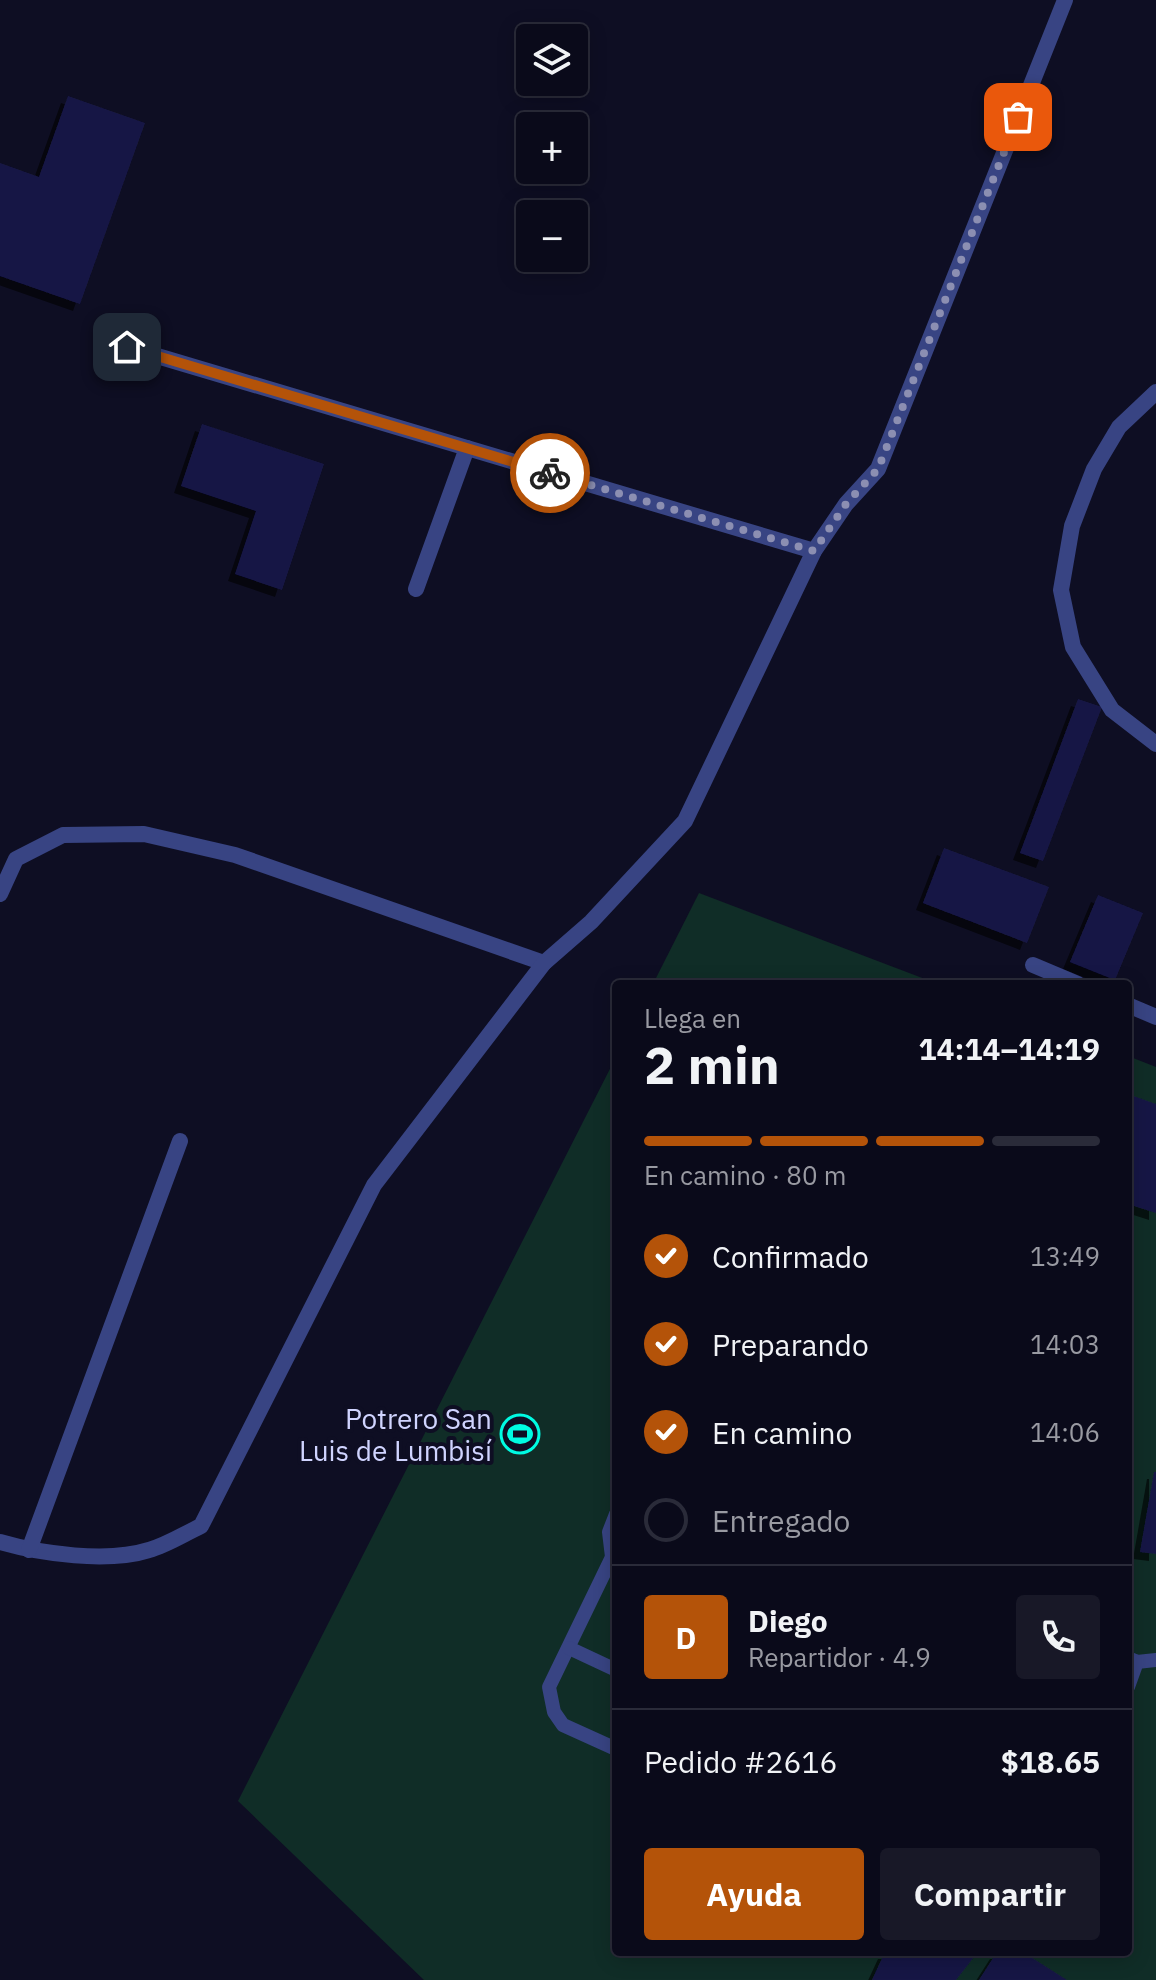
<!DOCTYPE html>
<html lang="es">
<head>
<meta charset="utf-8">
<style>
  body { margin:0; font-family:"IBM Plex Sans",sans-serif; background:#181827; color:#f1f3f6; height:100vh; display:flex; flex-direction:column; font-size:30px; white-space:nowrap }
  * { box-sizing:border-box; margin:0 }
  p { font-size:26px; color:#999aa2 }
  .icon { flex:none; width:44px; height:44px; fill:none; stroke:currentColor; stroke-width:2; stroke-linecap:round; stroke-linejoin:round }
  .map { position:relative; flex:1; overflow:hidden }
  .sheet { position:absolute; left:612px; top:980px; width:520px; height:976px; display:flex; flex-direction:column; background:#0a0a1a; border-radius:8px; box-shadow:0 4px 20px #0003,0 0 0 2px #2a2b39 }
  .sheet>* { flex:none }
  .controls { position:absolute; left:516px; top:24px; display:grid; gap:16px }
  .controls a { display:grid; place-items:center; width:72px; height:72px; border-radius:8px; background:#0a0a1a; box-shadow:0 4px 20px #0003,0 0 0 2px #2a2b39; font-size:40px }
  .pin { position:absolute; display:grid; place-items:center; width:68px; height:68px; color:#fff; margin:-34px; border-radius:16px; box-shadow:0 4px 12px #0006 }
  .courier { position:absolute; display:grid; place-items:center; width:80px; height:80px; margin:-40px; border:6px solid #b45309; border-radius:50%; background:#fff; color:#222; box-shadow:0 2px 10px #0007 }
  .headline em { font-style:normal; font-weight:700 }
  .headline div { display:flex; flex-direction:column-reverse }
  .headline { display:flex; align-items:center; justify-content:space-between; height:136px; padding:0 32px }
  h1 { font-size:52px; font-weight:700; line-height:60px }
  .bar { display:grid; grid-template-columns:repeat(4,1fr); gap:12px 8px; align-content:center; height:96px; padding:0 32px }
  .bar i { height:10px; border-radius:6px; background:#2a2b39 }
  .bar .on { background:#b45309 }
  .bar p { grid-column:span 4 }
  .line { display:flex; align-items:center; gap:20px; padding:0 32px; border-top:2px solid #2a2b39 }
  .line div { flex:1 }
  .round { display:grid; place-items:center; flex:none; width:84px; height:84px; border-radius:8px; background:#181827 }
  ol { padding:0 32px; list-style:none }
  li { display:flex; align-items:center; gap:24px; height:88px }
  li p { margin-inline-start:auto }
  li .icon { padding:8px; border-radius:50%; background:#b45309; color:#fff; stroke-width:4 }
  li:last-child { color:#999aa2 }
  li i { width:44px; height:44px; border:4px solid #2a2b39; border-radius:50% }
  .cta { display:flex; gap:16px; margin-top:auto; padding:16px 32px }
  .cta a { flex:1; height:92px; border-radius:8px; background:#b45309; color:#fff; font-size:32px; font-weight:700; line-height:92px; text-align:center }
  .cta a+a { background:#181827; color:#f1f3f6 }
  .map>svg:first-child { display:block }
  .park { fill:#102d27 }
  .building { fill:#191945; filter:url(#shadow) }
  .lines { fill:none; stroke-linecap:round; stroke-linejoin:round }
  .service { stroke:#384483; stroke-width:14 }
  .minor { stroke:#384483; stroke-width:16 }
  .done { stroke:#8c8fb2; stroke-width:8; stroke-dasharray:0 14.4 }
  .route { stroke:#b45309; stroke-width:10 }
  .labels { text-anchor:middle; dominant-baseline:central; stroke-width:8; stroke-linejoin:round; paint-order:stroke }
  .poi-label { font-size:28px; fill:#d0d4ff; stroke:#0e0e23; text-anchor:end }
</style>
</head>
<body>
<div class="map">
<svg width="1156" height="1980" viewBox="0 0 1156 1980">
  <defs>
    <filter id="shadow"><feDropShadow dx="-7" dy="7" stdDeviation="0" flood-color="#0009"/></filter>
  </defs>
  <rect width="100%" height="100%" fill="#0e0e23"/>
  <g class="park">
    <polygon points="699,893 938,984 653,984"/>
    <polygon points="1128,1056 1156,1067 1156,1980 424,1980 238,1801 616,1057 616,1952 1128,1952"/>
  </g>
  <g class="building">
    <polygon points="68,96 145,123 80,304 0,276 0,163 39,177"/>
    <polygon points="202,424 324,464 282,590 235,574 256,511 181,486"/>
    <polygon points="1078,699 1102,707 1043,861 1020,853"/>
    <polygon points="944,848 1049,887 1027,943 923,903"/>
    <polygon points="1098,895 1143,913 1115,980 1070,962"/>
    <polygon points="1128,1094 1156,1104 1156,1213 1128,1204"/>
    <polygon points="1128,1267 1130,1267 1132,1290 1128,1295"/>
    <polygon points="1154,1472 1156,1472 1156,1554 1140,1552"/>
    <polygon points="885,1952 978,1952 956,1980 872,1980"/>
    <polygon points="997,1952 1023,1952 1067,1980 979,1980"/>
  </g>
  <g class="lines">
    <g class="service">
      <polyline points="616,1514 609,1532 612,1557 616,1560"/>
      <polyline points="612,1557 549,1687 554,1712 563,1725 616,1749"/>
      <polyline points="569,1648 616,1670"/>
      <polyline points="1128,1658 1137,1662 1156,1660"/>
      <polyline points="1128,1687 1137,1662"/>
    </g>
    <g class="minor">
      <polyline points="127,347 814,551"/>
      <polyline points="1156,392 1119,427 1094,469 1072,526 1061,590 1073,647 1112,710 1156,744"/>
      <polyline points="416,589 467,448"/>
      <polyline points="0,894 16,859 63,835 144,834 235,855 544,963"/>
      <polyline points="1033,965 1078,984"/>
      <polyline points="1128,1005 1156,1017"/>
      <path d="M 0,1542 C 41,1554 108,1563 149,1550 C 167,1545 184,1534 201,1526 L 374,1185 L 544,963 L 591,922 L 685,821 L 814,551 L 846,504 L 878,469 L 1065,0"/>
      <polyline points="29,1550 180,1141"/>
    </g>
  </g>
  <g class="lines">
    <polyline class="done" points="550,473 814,551 846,504 878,469 1018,117"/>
    <polyline class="route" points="127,347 550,473"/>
  </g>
  <defs>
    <g id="stadium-ring" transform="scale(2)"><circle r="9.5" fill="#0e0e23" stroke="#00fbe2" stroke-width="1.5"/><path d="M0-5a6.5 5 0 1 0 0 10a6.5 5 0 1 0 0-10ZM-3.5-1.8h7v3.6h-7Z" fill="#00fbe2"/></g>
  </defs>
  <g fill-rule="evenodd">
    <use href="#stadium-ring" x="520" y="1434"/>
  </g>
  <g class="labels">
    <g class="poi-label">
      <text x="492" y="1418">Potrero San<tspan x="492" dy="32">Luis de Lumbisí</tspan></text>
    </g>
  </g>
</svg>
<div class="controls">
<a><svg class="icon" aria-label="layers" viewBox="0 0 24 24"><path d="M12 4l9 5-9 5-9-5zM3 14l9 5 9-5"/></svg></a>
<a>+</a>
<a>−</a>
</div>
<div class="pin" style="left:1018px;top:117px;background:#ea580c"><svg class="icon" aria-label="bag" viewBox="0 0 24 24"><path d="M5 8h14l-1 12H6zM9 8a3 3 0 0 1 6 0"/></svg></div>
<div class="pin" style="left:127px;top:347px;background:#1f2937"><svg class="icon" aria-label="home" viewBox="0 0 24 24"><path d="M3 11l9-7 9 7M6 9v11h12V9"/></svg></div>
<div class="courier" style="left:550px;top:473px"><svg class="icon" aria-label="bike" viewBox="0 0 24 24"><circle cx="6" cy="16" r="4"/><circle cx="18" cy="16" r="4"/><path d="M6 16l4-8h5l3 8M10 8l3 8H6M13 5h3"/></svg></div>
<section class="sheet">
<div class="headline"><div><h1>2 min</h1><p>Llega en</p></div><em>14:14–14:19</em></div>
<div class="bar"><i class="on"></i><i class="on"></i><i class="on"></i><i></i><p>En camino · 80 m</p></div>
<ol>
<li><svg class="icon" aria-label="check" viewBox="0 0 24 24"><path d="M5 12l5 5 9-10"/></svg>Confirmado<p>13:49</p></li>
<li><svg class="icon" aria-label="check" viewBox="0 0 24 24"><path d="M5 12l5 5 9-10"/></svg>Preparando<p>14:03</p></li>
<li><svg class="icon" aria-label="check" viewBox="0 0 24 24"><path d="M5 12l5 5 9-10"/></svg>En camino<p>14:06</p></li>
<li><i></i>Entregado</li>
</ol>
<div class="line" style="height:144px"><b class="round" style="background:#b45309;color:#fff">D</b><div><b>Diego</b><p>Repartidor · 4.9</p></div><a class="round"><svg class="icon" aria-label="phone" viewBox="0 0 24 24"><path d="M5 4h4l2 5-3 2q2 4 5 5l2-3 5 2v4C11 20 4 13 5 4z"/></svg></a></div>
<div class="line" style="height:104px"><div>Pedido #2616</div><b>$18.65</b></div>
<div class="cta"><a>Ayuda</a><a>Compartir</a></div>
</section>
</div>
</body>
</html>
